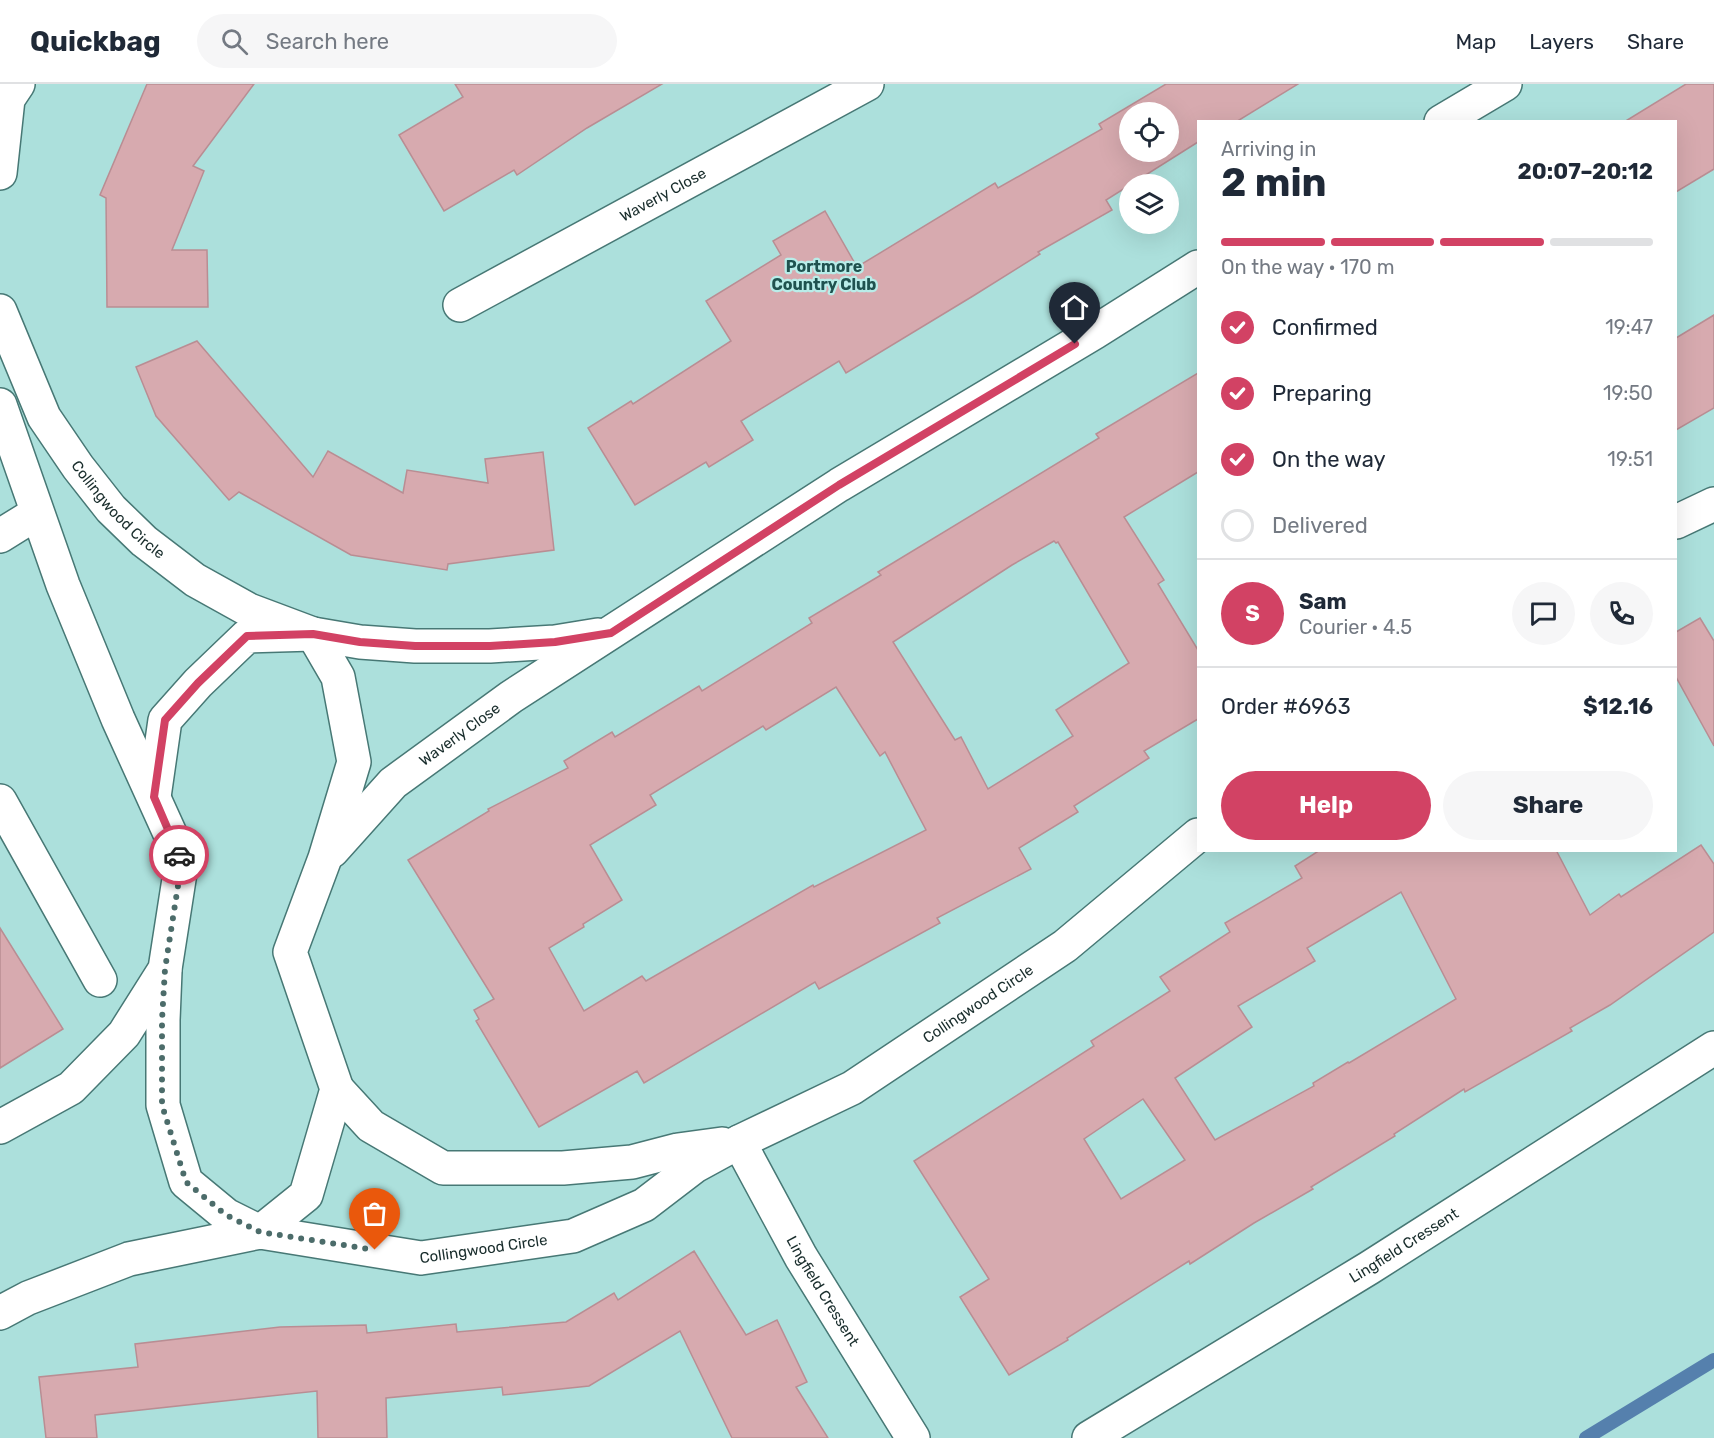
<!DOCTYPE html>
<html lang="en">
<head>
<meta charset="utf-8">
<style>
  body { margin:0; font-family:Rubik,sans-serif; background:#f6f6f7; color:#1f2937; height:100vh; display:flex; flex-direction:column; font-size:22px; white-space:nowrap }
  * { box-sizing:border-box; margin:0 }
  p { font-size:20px; color:#747a83 }
  .icon { flex:none; width:33px; height:33px; fill:none; stroke:currentColor; stroke-width:2; stroke-linecap:round; stroke-linejoin:round }
  .map { position:relative; flex:1; overflow:hidden }
  .panel { position:absolute; left:1197px; top:36px; width:480px; height:732px; display:flex; flex-direction:column; background:#fff; border-radius:0px; box-shadow:0 6px 24px #0002 }
  .panel>* { flex:none }
  .fabs { position:absolute; left:1119px; top:18px; display:grid; gap:12px }
  .fabs a { display:grid; place-items:center; width:60px; height:60px; border-radius:50%; background:#fff; box-shadow:0 6px 24px #0002; font-size:30px }
  .pin { position:absolute; display:grid; place-items:center; width:51px; height:51px; color:#fff; margin:-62px -26px; border-radius:50% 50% 50% 0; rotate:-45deg; box-shadow:0 0 6px #0007 }
  .pin .icon { rotate:45deg }
  .courier { position:absolute; display:grid; place-items:center; width:60px; height:60px; margin:-30px; border:4px solid #d24264; border-radius:50%; background:#fff; color:#222; box-shadow:0 2px 8px #0007 }
  .headline em { font-style:normal; font-weight:700 }
  .headline div { display:flex; flex-direction:column-reverse }
  .headline { display:flex; align-items:center; justify-content:space-between; height:102px; padding:0 24px }
  h1 { font-size:39px; font-weight:700; line-height:45px }
  .bar { display:grid; grid-template-columns:repeat(4,1fr); gap:9px 6px; align-content:center; height:72px; padding:0 24px }
  .bar i { height:8px; border-radius:4px; background:#e0e1e3 }
  .bar .current { background:#d24264 }
  .bar p { grid-column:span 4 }
  .line { display:flex; align-items:center; gap:15px; padding:0 24px; border-top:2px solid #e0e1e3 }
  .line div { flex:1 }
  .round { display:grid; place-items:center; flex:none; width:63px; height:63px; border-radius:32px; background:#f6f6f7 }
  ol { padding:0 24px; list-style:none }
  li { display:flex; align-items:center; gap:18px; height:66px }
  li p { margin-inline-start:auto }
  li .icon { padding:6px; border-radius:50%; background:#d24264; color:#fff; stroke-width:4 }
  li:last-child { color:#747a83 }
  li i { width:33px; height:33px; border:3px solid #e0e1e3; border-radius:50% }
  .button { display:flex; gap:12px; margin-top:auto; padding:12px 24px }
  .button a { flex:1; height:69px; border-radius:36px; background:#d24264; color:#fff; font-size:24px; font-weight:700; line-height:69px; text-align:center }
  .button a+a { background:#f6f6f7; color:#1f2937 }
  header { display:flex; align-items:center; gap:36px; box-sizing:border-box; height:84px; padding:0 30px; background:#fff; border-bottom:2px solid #e0e1e3 }
  header strong { font-size:28px }
  nav { display:flex; gap:33px; margin-inline-start:auto; font-size:21px }
  .search { width:420px; height:54px; background:#f6f6f7; display:flex; align-items:center; gap:15px; box-sizing:border-box; padding:0 21px; border-radius:33px; color:#747a83; font-size:22px }
  .map>svg:first-child { display:block }
  .lines { fill:none; stroke-linecap:round; stroke-linejoin:round }
  .stream { stroke:#5580ad; stroke-width:14 }
  .building { fill:#d7aaaf; stroke:#b98d93; stroke-width:1.5; fill-rule:evenodd }
  .minor-casing { stroke:#477875; stroke-width:36 }
  .minor { stroke:#fff; stroke-width:33 }
  .done { stroke:#4c6c6a; stroke-width:6; stroke-dasharray:0 10.8 }
  .route { stroke:#d24264; stroke-width:8 }
  .labels { text-anchor:middle; dominant-baseline:central; stroke-width:4.5; stroke-linejoin:round; paint-order:stroke }
  .street-label { font-size:15px; fill:#192d2c; stroke:#b9ede9 }
  .neighbourhood-label { font-size:16px; font-weight:bold; fill:#1f524f; stroke:#b9ede9 }
</style>
</head>
<body>
<header>
<strong>Quickbag</strong>
<div class="search"><svg class="icon" aria-label="search" viewBox="0 0 24 24"><circle cx="10" cy="10" r="6"/><path d="M15 15l6 6"/></svg>Search here</div>
<nav><a>Map</a><a>Layers</a><a>Share</a></nav>
</header>
<div class="map">
<svg width="1714" height="1354" viewBox="0 0 1714 1354">
  <rect width="100%" height="100%" fill="#ace0dc"/>
  <g class="lines">
    <polyline class="stream" points="1586,1354 1714,1276"/>
  </g>
  <g class="building">
    <polygon points="147,0 254,0 193,82 204,87 172,166 207,166 208,223 107,223 106,114 100,111"/>
    <polygon points="455,0 662,0 587,44 517,91 514,86 444,127 399,51 463,13"/>
    <path d="M 1166,0 L 1298,0 L 1236,38 L 1198,38 L 1198,58 L 1106,116 L 1112,126 L 1038,168 L 1040,170 L 973,212 L 846,289 L 839,277 L 741,337 L 753,356 L 709,383 L 706,378 L 635,421 L 588,344 L 631,317 L 633,320 L 731,257 L 706,217 L 781,171 L 773,157 L 825,127 L 857,183 L 995,99 L 998,104 L 1102,45 L 1099,40 ZM 1130,28 L 1168,28 L 1168,68 L 1130,68 Z"/>
    <polygon points="1686,0 1714,0 1714,85 1676,108 1676,38 1624,38"/>
    <polygon points="1714,231 1714,324 1676,346 1676,254"/>
    <polygon points="197,257 313,393 328,367 403,409 407,386 488,399 485,375 543,368 554,466 448,480 447,486 351,471 239,408 229,416 156,332 136,283"/>
    <path d="M 1198,289 L 1198,388 L 1124,433 L 1164,496 L 1158,500 L 1198,566 L 1198,635 L 1144,667 L 1149,674 L 1074,722 L 1078,728 L 1019,764 L 1031,785 L 937,834 L 940,839 L 819,905 L 815,898 L 644,999 L 637,987 L 539,1043 L 476,937 L 479,935 L 474,926 L 494,915 L 408,776 L 489,727 L 488,725 L 568,684 L 564,677 L 612,648 L 615,653 L 699,602 L 702,607 L 812,539 L 809,534 L 881,491 L 878,488 L 1099,354 L 1096,350 ZM 1054,457 L 1056,459 L 1058,458 L 1129,579 L 1056,626 L 1073,652 L 988,705 L 961,653 L 955,656 L 893,558 L 1012,481 ZM 836,603 L 880,672 L 885,668 L 926,746 L 814,803 L 813,801 L 646,897 L 642,892 L 584,927 L 549,864 L 584,843 L 583,840 L 622,816 L 590,761 L 656,721 L 650,711 L 763,642 L 766,646 Z"/>
    <polygon points="1700,534 1714,557 1714,662 1676,593 1676,548"/>
    <path d="M 1701,761 L 1714,780 L 1714,848 L 1610,921 L 1570,944 L 1572,947 L 1465,1008 L 1464,1005 L 1394,1050 L 1395,1052 L 1311,1103 L 1313,1105 L 1254,1139 L 1190,1180 L 1189,1177 L 1067,1254 L 1068,1256 L 1009,1291 L 960,1213 L 989,1195 L 914,1077 L 1094,962 L 1091,957 L 1170,907 L 1160,893 L 1230,848 L 1225,839 L 1302,794 L 1295,782 L 1320,766 L 1556,766 L 1590,831 L 1619,810 L 1621,813 ZM 1401,808 L 1456,915 L 1349,979 L 1348,978 L 1313,999 L 1314,1002 L 1215,1056 L 1175,994 L 1252,943 L 1238,922 L 1315,877 L 1307,864 ZM 1143,1015 L 1185,1076 L 1121,1115 L 1084,1055 Z"/>
    <polygon points="0,844 63,945 0,984"/>
    <polygon points="694,1167 746,1251 777,1236 807,1298 796,1303 828,1354 732,1354 680,1247 589,1302 503,1311 502,1303 386,1314 387,1354 318,1354 317,1307 95,1331 97,1354 46,1354 39,1293 138,1283 135,1260 280,1243 366,1241 367,1249 456,1240 457,1248 566,1238 614,1209 618,1216"/>
  </g>
  <g class="lines">
    <g class="minor-casing">
      <g id="minor">
        <polyline points="1441,38 1505,0"/>
        <polyline points="0,89 8,15 18,0"/>
        <path id="s1" d="M 460,221 L 867,0"/>
        <path id="s2" d="M 0,227 L 44,333 L 78,383 L 111,425 L 144,457 L 195,496 L 249,526 L 313,550 L 338,593 L 354,678 L 325,774 L 290,868 L 337,1005 L 306,1111 L 260,1148"/>
        <polyline points="0,321 63,501 118,635 182,776 165,885 124,950 71,1004 0,1043"/>
        <polyline points="1676,438 1714,420"/>
        <polyline points="0,452 37,429"/>
        <polyline points="154,713 165,636 198,599 247,552 313,550 360,558 415,562 490,562 555,558 598,551"/>
        <polyline points="0,717 100,896"/>
        <path id="s3" d="M 332,767 L 393,699 L 511,613 L 839,401 L 1095,248 L 1198,183"/>
        <polyline points="165,887 163,936 163,1021 186,1098 226,1131 260,1148"/>
        <polyline points="337,1005 371,1042 443,1084 563,1084 632,1078 678,1066 722,1060"/>
        <path id="s4" d="M 739,1058 L 801,1173 L 913,1354"/>
        <path id="s5" d="M 0,1229 L 28,1214 L 129,1175 L 260,1148 L 421,1174 L 573,1152 L 644,1121 L 695,1082 L 739,1058 L 852,1004 L 1065,862 L 1198,751"/>
        <path id="s6" d="M 1089,1354 L 1369,1184 L 1714,964"/>
      </g>
    </g>
    <use href="#minor" class="minor"/>
  </g>
  <g class="lines">
    <polyline class="done" points="179,771 182,776 165,885 162,936 162,1021 186,1098 226,1131 260,1148 375,1166"/>
    <polyline class="route" points="179,771 154,713 165,636 198,599 247,552 313,550 360,558 415,562 490,562 555,558 611,549 839,401 1075,260"/>
  </g>
  <g class="labels">
    <g class="street-label">
      <text stroke="none"><textPath href="#s1" startOffset="231">Waverly Close</textPath></text>
      <text stroke="none"><textPath href="#s2" startOffset="234">Collingwood Circle</textPath></text>
      <text stroke="none"><textPath href="#s3" startOffset="174">Waverly Close</textPath></text>
      <text stroke="none"><textPath href="#s5" startOffset="1059">Collingwood Circle</textPath></text>
      <text stroke="none"><textPath href="#s6" startOffset="369">Lingfield Cressent</textPath></text>
      <text stroke="none"><textPath href="#s5" startOffset="500">Collingwood Circle</textPath></text>
      <text stroke="none"><textPath href="#s4" startOffset="171">Lingfield Cressent</textPath></text>
    </g>
    <g class="neighbourhood-label">
      <text x="824" y="182">Portmore<tspan x="824" dy="18">Country Club</tspan></text>
    </g>
  </g>
</svg>
<div class="fabs">
<a><svg class="icon" aria-label="locate" viewBox="0 0 24 24"><circle cx="12" cy="12" r="6"/><path d="M12 2v4M12 18v4M2 12h4M18 12h4"/></svg></a>
<a><svg class="icon" aria-label="layers" viewBox="0 0 24 24"><path d="M12 4l9 5-9 5-9-5zM3 14l9 5 9-5"/></svg></a>
</div>
<div class="pin" style="left:375px;top:1166px;background:#ea580c"><svg class="icon" aria-label="bag" viewBox="0 0 24 24"><path d="M5 8h14l-1 12H6zM9 8a3 3 0 0 1 6 0"/></svg></div>
<div class="pin" style="left:1075px;top:260px;background:#1f2937"><svg class="icon" aria-label="home" viewBox="0 0 24 24"><path d="M3 11l9-7 9 7M6 9v11h12V9"/></svg></div>
<div class="courier" style="left:179px;top:771px"><svg class="icon" aria-label="car" viewBox="0 0 24 24"><path d="M5 17H2v-5l4-1 3-4h7l3 4 3 1v5h-3M9 17h6M6 11h13"/><circle cx="7" cy="17" r="2"/><circle cx="17" cy="17" r="2"/></svg></div>
<section class="panel">
<div class="headline"><div><h1>2 min</h1><p>Arriving in</p></div><em>20:07–20:12</em></div>
<div class="bar"><i class="current"></i><i class="current"></i><i class="current"></i><i></i><p>On the way · 170 m</p></div>
<ol>
<li><svg class="icon" aria-label="check" viewBox="0 0 24 24"><path d="M5 12l5 5 9-10"/></svg>Confirmed<p>19:47</p></li>
<li><svg class="icon" aria-label="check" viewBox="0 0 24 24"><path d="M5 12l5 5 9-10"/></svg>Preparing<p>19:50</p></li>
<li><svg class="icon" aria-label="check" viewBox="0 0 24 24"><path d="M5 12l5 5 9-10"/></svg>On the way<p>19:51</p></li>
<li><i></i>Delivered</li>
</ol>
<div class="line" style="height:108px"><b class="round" style="background:#d24264;color:#fff">S</b><div><b>Sam</b><p>Courier · 4.5</p></div><a class="round"><svg class="icon" aria-label="chat" viewBox="0 0 24 24"><path d="M4 5h16v11H9l-5 4z"/></svg></a><a class="round"><svg class="icon" aria-label="phone" viewBox="0 0 24 24"><path d="M5 4h4l2 5-3 2q2 4 5 5l2-3 5 2v4C11 20 4 13 5 4z"/></svg></a></div>
<div class="line" style="height:78px"><div>Order #6963</div><b>$12.16</b></div>
<div class="button"><a>Help</a><a>Share</a></div>
</section>
</div>
</body>
</html>
